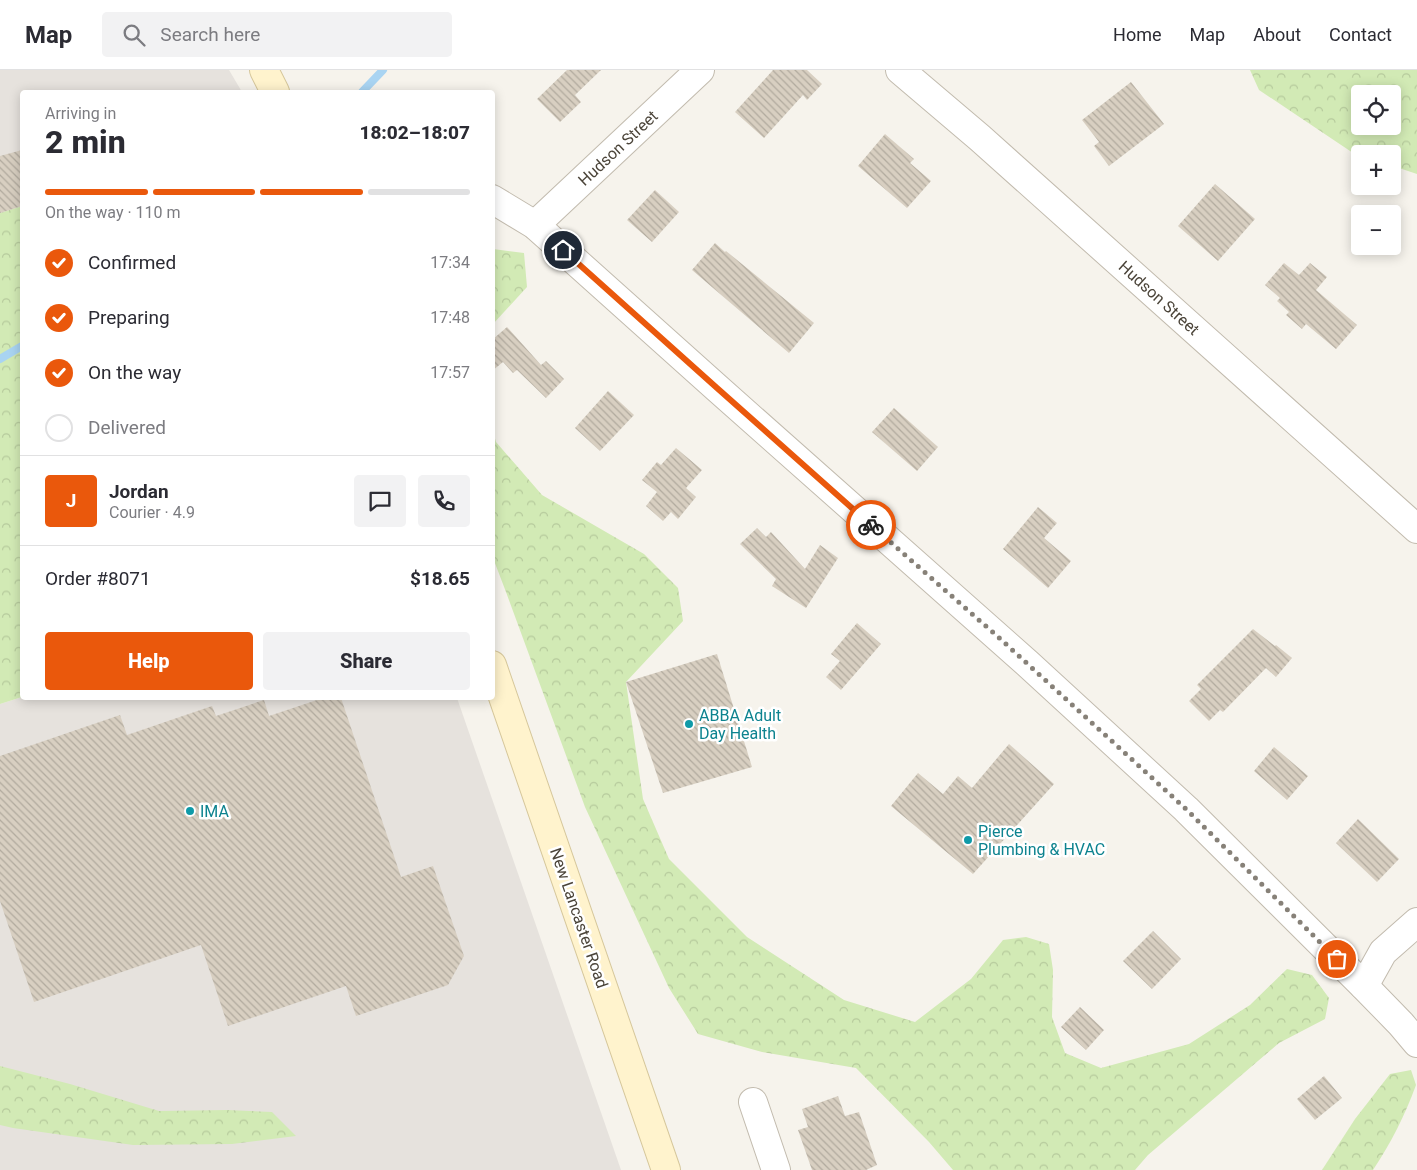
<!DOCTYPE html>
<html lang="en">
<head>
<meta charset="utf-8">
<style>
  body { margin:0; font-family:Roboto,sans-serif; background:#f2f2f3; color:#2b2b33; height:100vh; display:flex; flex-direction:column; font-size:19px; white-space:nowrap }
  * { box-sizing:border-box; margin:0 }
  p { font-size:16px; color:#7c7c81 }
  .icon { flex:none; width:28px; height:28px; fill:none; stroke:currentColor; stroke-width:2; stroke-linecap:round; stroke-linejoin:round }
  .map { position:relative; flex:1; overflow:hidden }
  .drawer { position:absolute; left:20px; top:20px; width:475px; height:610px; display:flex; flex-direction:column; background:#fff; border-radius:5px; box-shadow:0 2px 12px #0003 }
  .drawer>* { flex:none }
  .buttons { position:absolute; left:1351px; top:15px; display:grid; gap:10px }
  .buttons a { display:grid; place-items:center; width:50px; height:50px; border-radius:5px; background:#fff; box-shadow:0 2px 12px #0003; font-size:25px }
  .pin { position:absolute; display:grid; place-items:center; width:42px; height:42px; color:#fff; margin:-21px; border:2px solid #fff; border-radius:50%; box-shadow:0 1px 5px #0007 }
  .courier { position:absolute; display:grid; place-items:center; width:50px; height:50px; margin:-25px; border:4px solid #ea580c; border-radius:50%; background:#fff; color:#222; box-shadow:0 1px 6px #0007 }
  .summary em { font-style:normal; font-weight:800 }
  .summary div { display:flex; flex-direction:column-reverse }
  .summary { display:flex; align-items:center; justify-content:space-between; height:85px; padding:0 25px }
  h1 { font-size:32px; font-weight:800; line-height:38px }
  .bar { display:grid; grid-template-columns:repeat(4,1fr); gap:8px 5px; align-content:center; height:60px; padding:0 25px }
  .bar i { height:6px; border-radius:4px; background:#e1e1e2 }
  .bar .on { background:#ea580c }
  .bar p { grid-column:span 4 }
  .line { display:flex; align-items:center; gap:12px; padding:0 25px; border-top:1px solid #e1e1e2 }
  .line div { flex:1 }
  .round { display:grid; place-items:center; flex:none; width:52px; height:52px; border-radius:5px; background:#f2f2f3 }
  ol { padding:0 25px; list-style:none }
  li { display:flex; align-items:center; gap:15px; height:55px }
  li p { margin-inline-start:auto }
  li .icon { padding:5px; border-radius:50%; background:#ea580c; color:#fff; stroke-width:4 }
  li:last-child { color:#7c7c81 }
  li i { width:28px; height:28px; border:2px solid #e1e1e2; border-radius:50% }
  .cta { display:flex; gap:10px; margin-top:auto; padding:10px 25px }
  .cta a { flex:1; height:58px; border-radius:5px; background:#ea580c; color:#fff; font-size:20px; font-weight:800; line-height:58px; text-align:center }
  .cta a+a { background:#f2f2f3; color:#2b2b33 }
  header { display:flex; align-items:center; gap:30px; box-sizing:border-box; height:70px; padding:0 25px; background:#fff; border-bottom:1px solid #e1e1e2 }
  header strong { font-size:24px }
  nav { display:flex; gap:28px; margin-inline-start:auto; font-size:18px }
  .search { width:350px; height:45px; background:#f2f2f3; display:flex; align-items:center; gap:12px; box-sizing:border-box; padding:0 18px; border-radius:5px; color:#7c7c81; font-size:19px }
  .map>svg:first-child { display:block }
  .industrial { fill:#e6e2dd }
  .forest { fill:url(#forest-crowns); fill-rule:evenodd }
  .lines { fill:none; stroke-linecap:round; stroke-linejoin:round }
  .stream { stroke:#a9d4f2; stroke-width:8 }
  .building { fill:url(#building-back-hatch) }
  .minor-casing { stroke:#c2bbae; stroke-width:30 }
  .secondary-casing { stroke:#d6c79b; stroke-width:30 }
  .minor { stroke:#fff; stroke-width:28 }
  .secondary { stroke:#fff3cd; stroke-width:28 }
  .done { stroke:#878178; stroke-width:5; stroke-dasharray:0 9 }
  .route { stroke:#ea580c; stroke-width:6 }
  .culture-dot { fill:#0f9aa8; stroke:#fff; stroke-width:2 }
  .labels { text-anchor:middle; dominant-baseline:central; stroke-width:5; stroke-linejoin:round; paint-order:stroke }
  .street-label { font-size:16px; fill:#4b4439; stroke:#fff }
  .culture-label { font-size:16px; fill:#0d838f; stroke:#fff; text-anchor:start }
</style>
</head>
<body>
<header>
<strong>Map</strong>
<div class="search"><svg class="icon" aria-label="search" viewBox="0 0 24 24"><circle cx="10" cy="10" r="6"/><path d="M15 15l6 6"/></svg>Search here</div>
<nav><a>Home</a><a>Map</a><a>About</a><a>Contact</a></nav>
</header>
<div class="map">
<svg width="1417" height="1100" viewBox="0 0 1417 1100">
  <defs>
    <pattern id="forest-crowns" width="20" height="18" patternUnits="userSpaceOnUse" patternTransform="scale(1.25)"><rect width="20" height="18" fill="#d2eab5"/><path d="M2 6a3 3 0 1 1 6 0M12 15a3 3 0 1 1 6 0" fill="none" stroke="#b6ca9c"/></pattern>
    <pattern id="building-back-hatch" width="6" height="6" patternUnits="userSpaceOnUse" patternTransform="scale(1.25)"><rect width="6" height="6" fill="#d8cfc1"/><path d="M-1 5l2 2M0 0l6 6M5-1l2 2" fill="none" stroke="#b1aa9e"/></pattern>
  </defs>
  <rect width="100%" height="100%" fill="#f6f3ec"/>
  <g class="industrial">
    <polygon points="0,0 229,0 242,22 22,22 22,136 0,143"/>
    <polygon points="22,627 457,628 621,1100 0,1100 0,634"/>
  </g>
  <g class="forest">
    <path d="M 1250,0 L 1417,0 L 1417,104 L 1393,96 L 1392,84 L 1360,84 L 1360,86 L 1356,85 L 1259,20 ZM 1360,24 L 1392,24 L 1392,56 L 1360,56 Z"/>
    <polygon points="22,136 22,627 0,634 0,143"/>
    <polygon points="493,179 524,183 527,217 493,254"/>
    <polygon points="493,361 496,372 542,425 644,484 678,518 683,551 626,612 643,729 669,789 747,867 844,930 915,952 971,909 1003,870 1026,867 1049,874 1053,900 1052,947 1065,983 1101,998 1189,974 1250,935 1287,899 1312,905 1329,928 1325,949 1279,973 1148,1085 1135,1100 953,1100 929,1072 856,998 762,982 698,964 669,918 585,737 506,522 493,488"/>
    <polygon points="0,996 70,1014 159,1041 227,1040 272,1042 296,1066 232,1074 133,1075 13,1058 0,1055"/>
    <path d="M 1411,1000 L 1416,1015 C 1405,1045 1391,1073 1373,1100 L 1322,1100 L 1355,1049 L 1390,1004 Z"/>
  </g>
  <g class="lines">
    <g class="stream">
      <polyline points="362,22 383,0"/>
      <polyline points="0,289 22,276"/>
    </g>
  </g>
  <g class="building">
    <polygon points="567,0 601,0 575,25 581,32 560,52 537,29"/>
    <polygon points="773,0 807,0 822,14 807,30 803,25 764,68 735,42"/>
    <polygon points="1131,12 1164,54 1109,96 1094,76 1099,72 1082,50"/>
    <polygon points="885,64 914,89 910,93 931,111 907,138 858,96"/>
    <polygon points="22,80 22,136 0,143 0,86"/>
    <polygon points="1215,114 1255,149 1218,191 1178,156"/>
    <polygon points="655,120 679,142 652,172 627,150"/>
    <polygon points="715,173 725,182 726,181 814,253 789,283 692,200"/>
    <polygon points="1284,193 1299,205 1310,193 1327,207 1316,220 1357,255 1336,279 1306,254 1302,259 1286,245 1289,242 1277,231 1280,228 1265,215"/>
    <polygon points="507,257 541,295 546,291 564,309 546,328 517,300 513,303 503,292 492,301 492,270"/>
    <polygon points="608,321 634,345 600,381 575,358"/>
    <polygon points="894,338 938,377 917,401 872,362"/>
    <polygon points="676,378 702,400 686,418 696,427 678,449 671,442 663,451 646,436 657,422 642,410 657,392 661,395"/>
    <polygon points="1038,437 1057,453 1044,468 1071,491 1048,518 1003,479"/>
    <polygon points="757,458 766,467 771,462 805,499 820,475 838,488 806,538 772,516 776,509 740,474"/>
    <polygon points="857,553 881,574 841,620 826,607 840,591 831,584"/>
    <polygon points="1253,559 1275,576 1276,575 1292,588 1276,607 1266,598 1223,642 1220,640 1209,651 1189,631 1201,619 1197,615"/>
    <polygon points="717,584 752,697 663,723 626,612"/>
    <polygon points="323,628 341,628 401,807 433,796 464,886 448,915 356,946 346,916 228,956 201,875 34,932 0,831 0,686 120,645 127,665 212,636 216,646 264,630 269,646"/>
    <polygon points="1009,674 1054,714 973,804 891,736 918,703 943,724 958,706 972,718"/>
    <polygon points="1274,677 1308,706 1287,730 1254,701"/>
    <polygon points="1358,749 1399,789 1377,812 1336,773"/>
    <polygon points="1153,861 1181,889 1152,919 1123,891"/>
    <polygon points="1080,937 1104,960 1086,980 1061,957"/>
    <polygon points="1324,1006 1342,1028 1315,1050 1297,1029"/>
    <polygon points="838,1026 845,1046 859,1042 877,1095 866,1100 812,1100 798,1060 808,1057 802,1039"/>
  </g>
  <g class="lines">
    <g class="minor-casing">
      <g id="minor">
        <polyline points="900,0 980,68 1417,459"/>
        <polyline points="492,129 535,155 717,318 1027,593 1186,739 1364,916 1401,954 1417,973"/>
        <polyline points="535,155 700,0"/>
        <polyline points="1364,916 1383,882 1417,852"/>
        <polyline points="753,1032 776,1100"/>
      </g>
    </g>
    <g class="secondary-casing">
      <g id="secondary">
        <polyline points="264,0 275,22"/>
        <polyline points="492,595 666,1100"/>
      </g>
    </g>
    <use href="#minor" class="minor"/>
    <use href="#secondary" class="secondary"/>
  </g>
  <g class="lines">
    <polyline class="done" points="871,455 996,565 1186,739 1337,889"/>
    <polyline class="route" points="563,180 717,318 871,455"/>
  </g>
  <g class="culture-dot">
    <circle cx="689" cy="654" r="5"/>
    <circle cx="190" cy="741" r="5"/>
    <circle cx="968" cy="770" r="5"/>
  </g>
  <g class="labels">
    <g class="street-label">
      <text transform="translate(618 78) rotate(-43)">Hudson Street</text>
      <text transform="translate(1159 228) rotate(42)">Hudson Street</text>
      <text transform="translate(579 848) rotate(71)">New Lancaster Road</text>
    </g>
    <g class="culture-label">
      <text x="699" y="645">ABBA Adult<tspan x="699" dy="18">Day Health</tspan></text>
      <text x="200" y="741">IMA</text>
      <text x="978" y="761">Pierce<tspan x="978" dy="18">Plumbing &amp; HVAC</tspan></text>
    </g>
  </g>
</svg>
<div class="buttons">
<a><svg class="icon" aria-label="locate" viewBox="0 0 24 24"><circle cx="12" cy="12" r="6"/><path d="M12 2v4M12 18v4M2 12h4M18 12h4"/></svg></a>
<a>+</a>
<a>−</a>
</div>
<div class="pin" style="left:1337px;top:889px;background:#ea580c"><svg class="icon" aria-label="bag" viewBox="0 0 24 24"><path d="M5 8h14l-1 12H6zM9 8a3 3 0 0 1 6 0"/></svg></div>
<div class="pin" style="left:563px;top:180px;background:#1f2937"><svg class="icon" aria-label="home" viewBox="0 0 24 24"><path d="M3 11l9-7 9 7M6 9v11h12V9"/></svg></div>
<div class="courier" style="left:871px;top:455px"><svg class="icon" aria-label="bike" viewBox="0 0 24 24"><circle cx="6" cy="16" r="4"/><circle cx="18" cy="16" r="4"/><path d="M6 16l4-8h5l3 8M10 8l3 8H6M13 5h3"/></svg></div>
<section class="drawer">
<div class="summary"><div><h1>2 min</h1><p>Arriving in</p></div><em>18:02–18:07</em></div>
<div class="bar"><i class="on"></i><i class="on"></i><i class="on"></i><i></i><p>On the way · 110 m</p></div>
<ol>
<li><svg class="icon" aria-label="check" viewBox="0 0 24 24"><path d="M5 12l5 5 9-10"/></svg>Confirmed<p>17:34</p></li>
<li><svg class="icon" aria-label="check" viewBox="0 0 24 24"><path d="M5 12l5 5 9-10"/></svg>Preparing<p>17:48</p></li>
<li><svg class="icon" aria-label="check" viewBox="0 0 24 24"><path d="M5 12l5 5 9-10"/></svg>On the way<p>17:57</p></li>
<li><i></i>Delivered</li>
</ol>
<div class="line" style="height:90px"><b class="round" style="background:#ea580c;color:#fff">J</b><div><b>Jordan</b><p>Courier · 4.9</p></div><a class="round"><svg class="icon" aria-label="chat" viewBox="0 0 24 24"><path d="M4 5h16v11H9l-5 4z"/></svg></a><a class="round"><svg class="icon" aria-label="phone" viewBox="0 0 24 24"><path d="M5 4h4l2 5-3 2q2 4 5 5l2-3 5 2v4C11 20 4 13 5 4z"/></svg></a></div>
<div class="line" style="height:65px"><div>Order #8071</div><b>$18.65</b></div>
<div class="cta"><a>Help</a><a>Share</a></div>
</section>
</div>
</body>
</html>
